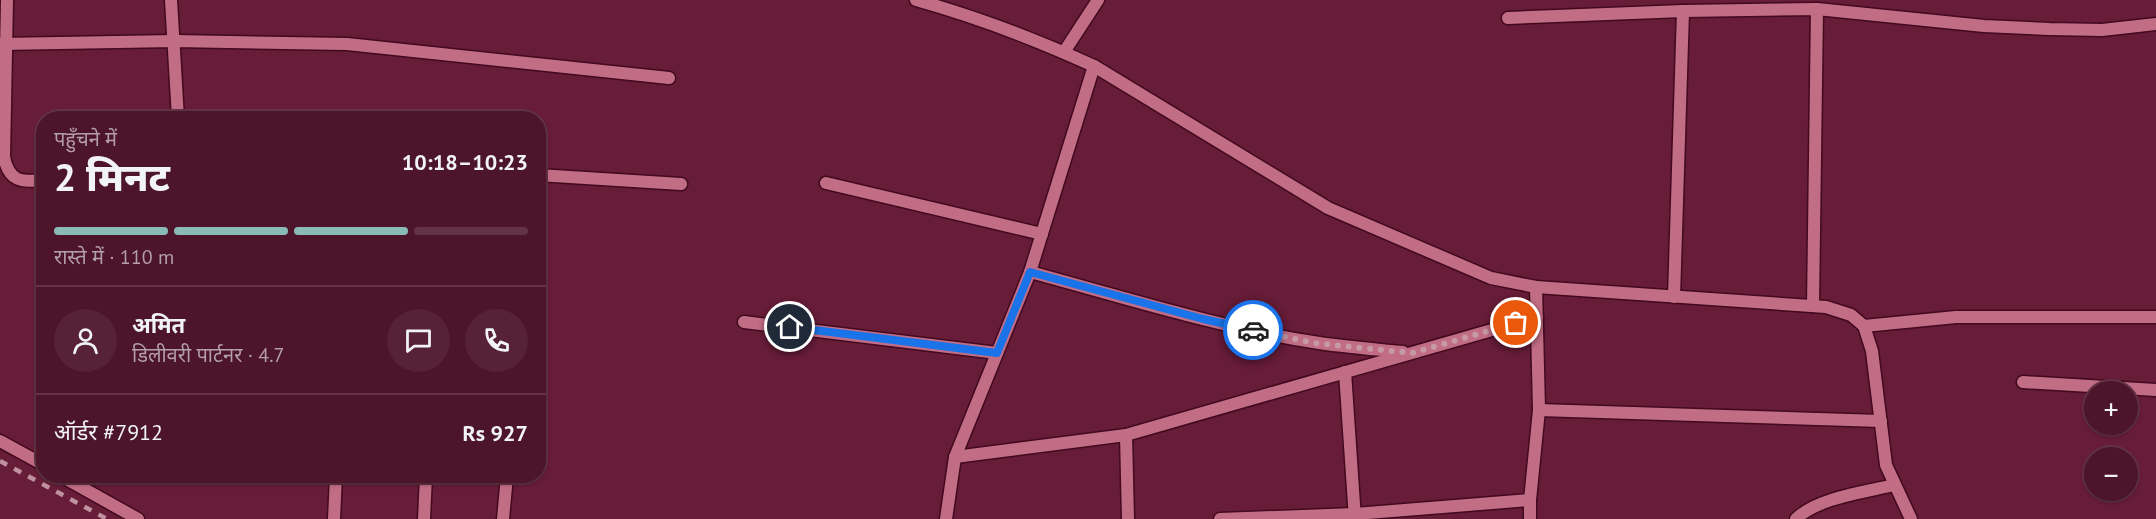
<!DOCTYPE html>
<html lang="hi">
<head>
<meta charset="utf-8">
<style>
  body { margin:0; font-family:"PT Sans","Noto Sans Devanagari",sans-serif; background:#572235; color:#f1f3f6; height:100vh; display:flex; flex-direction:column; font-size:22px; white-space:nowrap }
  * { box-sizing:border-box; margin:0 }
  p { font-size:20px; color:#b39fa8 }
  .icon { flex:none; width:33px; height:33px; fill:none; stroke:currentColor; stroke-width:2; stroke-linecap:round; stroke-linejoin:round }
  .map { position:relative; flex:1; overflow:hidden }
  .side { position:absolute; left:36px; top:111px; width:510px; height:372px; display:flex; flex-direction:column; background:#4d1529; border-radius:24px; box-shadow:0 2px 4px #0004,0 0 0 2px #643446 }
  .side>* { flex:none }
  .buttons { position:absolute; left:2084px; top:381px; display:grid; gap:12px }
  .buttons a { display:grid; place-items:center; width:54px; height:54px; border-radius:50%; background:#4d1529; box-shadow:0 2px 4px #0004,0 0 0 2px #643446; font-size:30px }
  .pin { position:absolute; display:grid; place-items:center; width:51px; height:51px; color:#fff; margin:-26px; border:3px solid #fff; border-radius:50%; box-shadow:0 2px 6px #0007 }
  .courier { position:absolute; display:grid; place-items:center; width:60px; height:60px; margin:-30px; border:4px solid #1a73e8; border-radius:50%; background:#fff; color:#222; box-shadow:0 2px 8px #0007 }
  .overview em { font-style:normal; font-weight:800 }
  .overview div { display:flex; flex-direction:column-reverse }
  .overview { display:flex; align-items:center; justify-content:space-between; height:102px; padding:0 18px }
  h1 { font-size:39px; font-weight:800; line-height:45px }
  .bar { display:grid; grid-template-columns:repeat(4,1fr); gap:9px 6px; align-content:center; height:72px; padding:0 18px }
  .bar i { height:8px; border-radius:4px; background:#643446 }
  .bar .current { background:#8bbbb9 }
  .bar p { grid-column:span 4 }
  .line { display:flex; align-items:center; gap:15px; padding:0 18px; border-top:2px solid #643446 }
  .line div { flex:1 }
  .round { display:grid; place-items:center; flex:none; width:63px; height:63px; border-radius:32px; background:#572235 }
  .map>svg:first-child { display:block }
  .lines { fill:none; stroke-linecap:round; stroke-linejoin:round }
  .minor-casing { stroke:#42091f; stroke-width:15 }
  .minor { stroke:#c26d86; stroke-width:12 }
  .rail { stroke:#c091a0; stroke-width:4.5; stroke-dasharray:8 8; stroke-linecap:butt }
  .done { stroke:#c699a7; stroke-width:6; stroke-dasharray:0 10.8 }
  .route { stroke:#1a73e8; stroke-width:8 }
</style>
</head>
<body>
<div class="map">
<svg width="2156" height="519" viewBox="0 0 2156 519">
  <rect width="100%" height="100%" fill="#671c37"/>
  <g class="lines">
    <g class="minor-casing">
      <g id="minor">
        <path d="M 7,0 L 4,157 C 9,182 21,182 44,180"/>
        <polyline points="171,0 178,118"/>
        <path d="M 916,0 C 977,17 1037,40 1094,66 L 1328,208 L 1491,278 L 1536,287 L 1826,307 L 1851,315 L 1864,326 L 1872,351 L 1886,465 L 1911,519"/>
        <polyline points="1508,18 1683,11 1817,9 1984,26 2049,29 2102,30 2156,24"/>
        <polyline points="0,44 175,41 347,44 669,78"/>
        <polyline points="1064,52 1098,0"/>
        <polyline points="538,175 681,184"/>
        <polyline points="826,183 1042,234"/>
        <path d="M 1030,272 C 1123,297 1217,327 1313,342 C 1343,347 1373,349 1403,352"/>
        <polyline points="1674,297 1683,11"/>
        <polyline points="1813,306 1817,9"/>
        <polyline points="744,322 997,353"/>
        <polyline points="1864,326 1956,317 2156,317"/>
        <polyline points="1345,372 1355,519"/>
        <polyline points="2023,382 2156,390"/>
        <polyline points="1539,410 1881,421"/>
        <polyline points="1126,435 1128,519"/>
        <polyline points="0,441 44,465"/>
        <polyline points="955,457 1126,435 1537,317"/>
        <polyline points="61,476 138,519"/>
        <polyline points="334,519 336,476"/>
        <polyline points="424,519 426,476"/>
        <polyline points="503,519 507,476"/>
        <polyline points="946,519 955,457 1030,272 1094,66"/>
        <polyline points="1220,519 1355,514 1530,500"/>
        <polyline points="1530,519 1530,500 1539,410 1536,287"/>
        <path d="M 1796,519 C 1817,498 1865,492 1894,485"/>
      </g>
    </g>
    <use href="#minor" class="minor"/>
    <polyline class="rail" points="0,461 107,519"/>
  </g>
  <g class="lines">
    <polyline class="done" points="1253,330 1314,343 1412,353 1516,323"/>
    <polyline class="route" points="790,327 997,353 1030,272 1203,319 1253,330"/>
  </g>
</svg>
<div class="buttons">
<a>+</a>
<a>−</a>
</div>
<div class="pin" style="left:1516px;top:323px;background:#ea580c"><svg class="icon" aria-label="bag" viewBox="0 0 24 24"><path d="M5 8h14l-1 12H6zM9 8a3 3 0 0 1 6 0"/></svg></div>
<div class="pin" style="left:790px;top:327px;background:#1f2937"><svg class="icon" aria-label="home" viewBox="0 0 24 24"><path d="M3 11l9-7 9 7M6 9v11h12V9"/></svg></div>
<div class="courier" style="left:1253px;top:330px"><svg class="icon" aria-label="car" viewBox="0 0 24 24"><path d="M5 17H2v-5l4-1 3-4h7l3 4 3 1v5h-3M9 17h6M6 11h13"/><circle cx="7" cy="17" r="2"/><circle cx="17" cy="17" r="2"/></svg></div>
<section class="side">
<div class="overview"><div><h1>2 मिनट</h1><p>पहुँचने में</p></div><em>10:18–10:23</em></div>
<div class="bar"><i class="current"></i><i class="current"></i><i class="current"></i><i></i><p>रास्ते में · 110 m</p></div>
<div class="line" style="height:108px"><a class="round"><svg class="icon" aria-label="person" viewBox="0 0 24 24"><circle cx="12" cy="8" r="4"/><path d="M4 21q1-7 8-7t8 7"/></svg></a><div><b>अमित</b><p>डिलीवरी पार्टनर · 4.7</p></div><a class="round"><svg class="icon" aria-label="chat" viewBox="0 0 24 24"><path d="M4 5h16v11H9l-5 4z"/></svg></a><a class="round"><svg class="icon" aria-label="phone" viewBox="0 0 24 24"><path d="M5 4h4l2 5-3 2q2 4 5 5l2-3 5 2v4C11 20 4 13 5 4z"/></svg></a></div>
<div class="line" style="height:78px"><div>ऑर्डर #7912</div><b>Rs 927</b></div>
</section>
</div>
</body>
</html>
